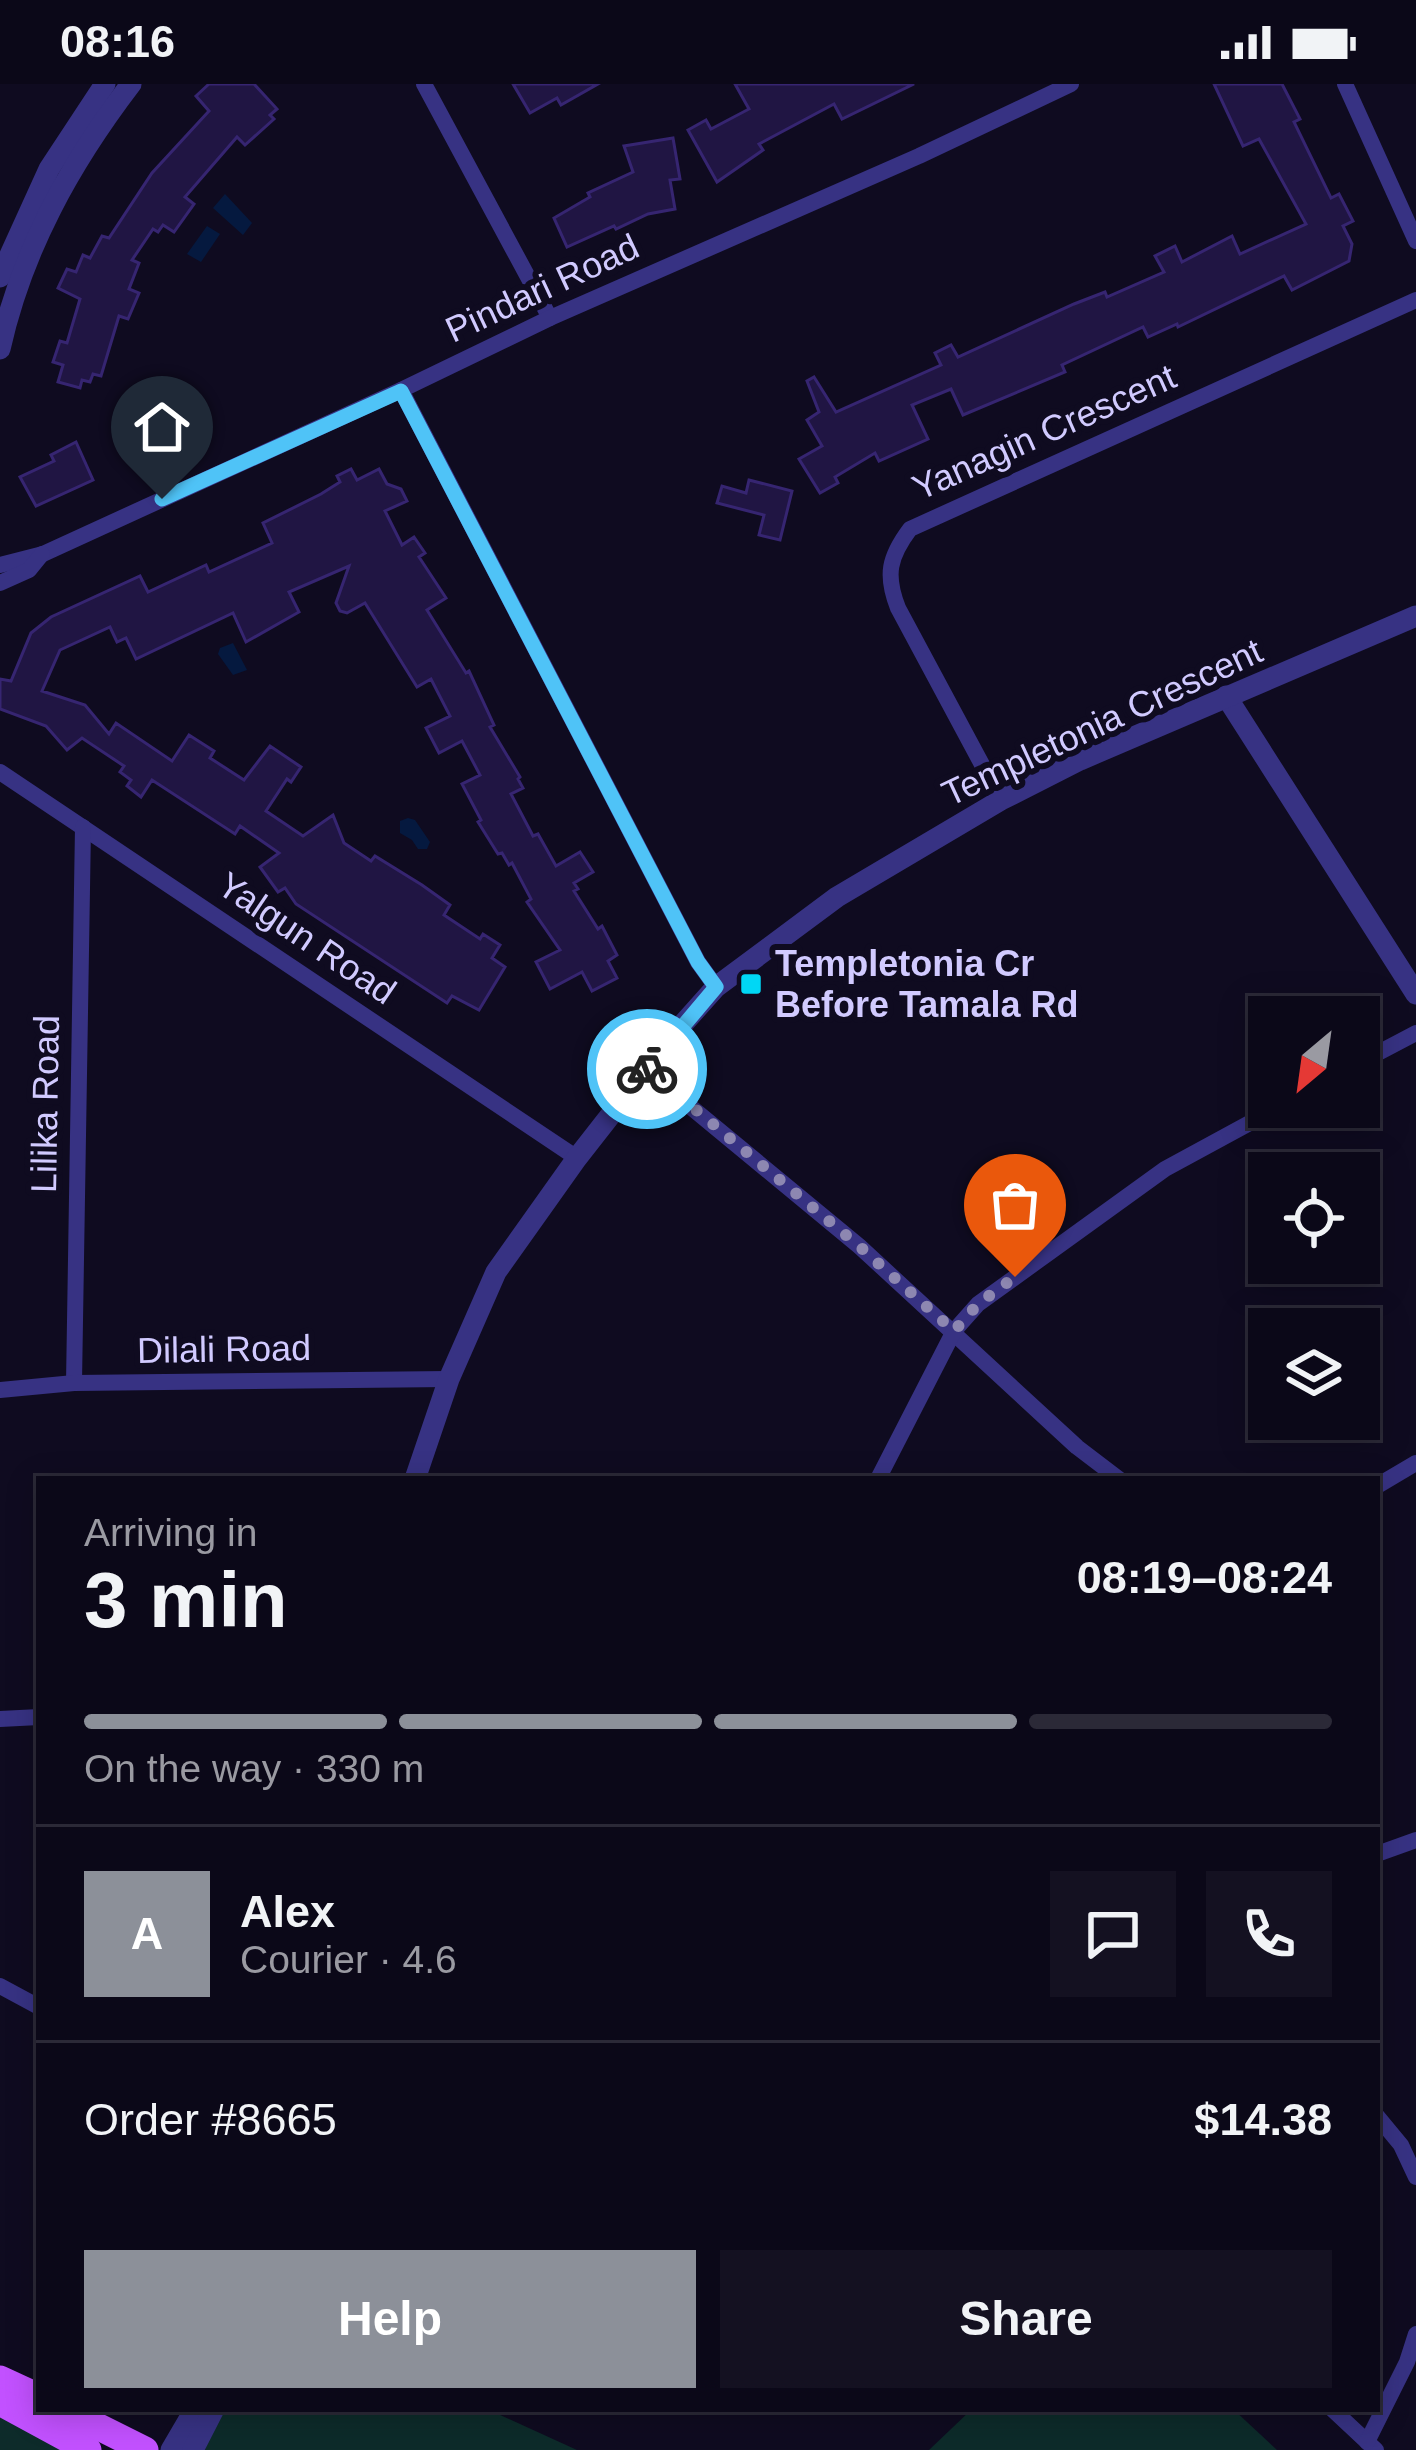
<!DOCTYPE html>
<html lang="en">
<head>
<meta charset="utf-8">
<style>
  body { margin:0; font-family:Arial,sans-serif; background:#141121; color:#f1f3f6; height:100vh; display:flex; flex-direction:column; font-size:45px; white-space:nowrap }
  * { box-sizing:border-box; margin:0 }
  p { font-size:39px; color:#9a9aa2 }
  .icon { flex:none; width:66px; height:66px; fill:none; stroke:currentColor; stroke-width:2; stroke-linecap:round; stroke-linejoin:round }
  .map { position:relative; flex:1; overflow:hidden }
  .details { position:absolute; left:36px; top:1392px; width:1344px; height:936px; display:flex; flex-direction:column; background:#0b0818; border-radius:0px; box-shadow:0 6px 30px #0003,0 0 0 3px #2b2937 }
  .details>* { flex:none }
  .needle { width:78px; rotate:209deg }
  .fabs { position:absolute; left:1248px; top:912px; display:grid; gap:24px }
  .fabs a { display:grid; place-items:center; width:132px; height:132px; border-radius:0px; background:#0b0818; box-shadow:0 6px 30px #0003,0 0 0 3px #2b2937; font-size:60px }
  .pin { position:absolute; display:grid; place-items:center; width:102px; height:102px; color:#fff; margin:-123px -51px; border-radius:50% 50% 50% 0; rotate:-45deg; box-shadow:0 0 12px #0007 }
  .pin .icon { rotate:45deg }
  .courier { position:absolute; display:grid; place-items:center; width:120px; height:120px; margin:-60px; border:9px solid #4fc3f7; border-radius:50%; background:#fff; color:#222; box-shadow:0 3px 15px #0007 }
  .overview em { font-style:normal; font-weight:700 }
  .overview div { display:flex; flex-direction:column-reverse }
  .overview { display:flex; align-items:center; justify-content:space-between; height:204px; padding:0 48px }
  h1 { font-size:78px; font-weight:700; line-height:90px }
  .bar { display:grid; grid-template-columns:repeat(4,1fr); gap:18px 12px; align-content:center; height:144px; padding:0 48px }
  .bar i { height:15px; border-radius:9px; background:#2b2937 }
  .bar .current { background:#8c9099 }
  .bar p { grid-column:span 4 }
  .line { display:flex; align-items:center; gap:30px; padding:0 48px; border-top:3px solid #2b2937 }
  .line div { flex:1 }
  .round { display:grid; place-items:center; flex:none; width:126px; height:126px; border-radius:0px; background:#141121 }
  .cta { display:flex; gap:24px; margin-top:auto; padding:24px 48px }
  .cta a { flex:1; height:138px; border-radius:0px; background:#8c9099; color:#fff; font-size:48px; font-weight:700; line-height:138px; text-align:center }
  .cta a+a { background:#141121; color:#f1f3f6 }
  .status { display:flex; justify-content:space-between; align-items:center; height:84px; padding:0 60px; background:#0b0818; direction:ltr }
  .status svg { height:33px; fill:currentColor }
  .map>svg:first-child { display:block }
  .green { fill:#0d2b2a }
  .water { fill:#05193f }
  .building { fill:#201543; stroke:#362571; stroke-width:3 }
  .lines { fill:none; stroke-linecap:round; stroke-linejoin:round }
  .minor { stroke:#373283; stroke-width:16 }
  .tertiary { stroke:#373283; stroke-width:21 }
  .primary { stroke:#c251ff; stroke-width:27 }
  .done { stroke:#8d87b1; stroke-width:12; stroke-dasharray:0 21.6 }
  .route { stroke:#4fc3f7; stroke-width:15 }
  .poi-dot { fill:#00d7f5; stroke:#0f0b20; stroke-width:4.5 }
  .labels { text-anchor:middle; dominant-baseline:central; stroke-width:12; stroke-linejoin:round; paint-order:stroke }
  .street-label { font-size:36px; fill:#d1caff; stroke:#0f0b20 }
  .poi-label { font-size:36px; font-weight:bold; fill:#d1caff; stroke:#0f0b20; text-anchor:start }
</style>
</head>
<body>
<div class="status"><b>08:16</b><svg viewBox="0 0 49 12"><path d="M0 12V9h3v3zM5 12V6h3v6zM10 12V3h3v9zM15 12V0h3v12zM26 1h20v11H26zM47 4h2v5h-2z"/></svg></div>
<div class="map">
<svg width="1416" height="2366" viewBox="0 0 1416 2366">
  <rect width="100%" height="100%" fill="#0f0b20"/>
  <g class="green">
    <polygon points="222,2325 487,2325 577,2366 205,2366 208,2352"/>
    <polygon points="972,2325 1233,2325 1277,2366 929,2366"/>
    <polygon points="0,2326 75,2366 0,2366"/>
  </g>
  <g class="water">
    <polygon points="225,110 252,139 243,151 213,124"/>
    <polygon points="207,142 220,150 201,178 187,170"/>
    <polygon points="233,559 247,586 233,591 218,570 220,564"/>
    <polygon points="408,734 415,736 430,758 427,765 418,765 412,756 400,749 400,737"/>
  </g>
  <g class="building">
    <polygon points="209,0 254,0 277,25 270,31 274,35 245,61 237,53 185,113 194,120 174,148 163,141 158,148 153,145 132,176 139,179 129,205 139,209 128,235 119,232 101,292 93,290 90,298 82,296 80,304 58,298 63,281 53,278 60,257 67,259 80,215 58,204 67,185 76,188 83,171 90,174 102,152 109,154 152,89 209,27 196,12"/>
    <polygon points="513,0 598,0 561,21 557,14 530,29"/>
    <polygon points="735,0 914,0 842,35 834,20 759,60 763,66 717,98 688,46 706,36 711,45 749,25"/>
    <polygon points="1214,0 1282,0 1300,35 1294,38 1331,114 1339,110 1353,137 1343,142 1352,160 1349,177 1292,206 1284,192 1178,243 1177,240 1148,253 1143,243 1062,281 1065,288 963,331 951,305 912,321 928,355 879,377 875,369 835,393 838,399 820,409 799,375 822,362 807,336 819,328 807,297 814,293 836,328 941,281 935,269 951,261 958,273 1074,220 1105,208 1107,213 1164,188 1155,172 1175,162 1182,178 1232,152 1240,170 1306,140 1259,55 1243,62"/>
    <polygon points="673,54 680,95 670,96 675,125 648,130 616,145 614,142 567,163 554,134 590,113 588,109 633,88 624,62"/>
    <polygon points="76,358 93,396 36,422 20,393 54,377 51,371"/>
    <polygon points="351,385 357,396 379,385 387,400 401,405 407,417 385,427 402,461 414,453 425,469 419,473 446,514 427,526 466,589 469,587 494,641 490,643 520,693 518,695 523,704 511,710 533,752 538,750 556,782 580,768 593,788 574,799 578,805 574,807 598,845 602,842 617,871 608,877 617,894 592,907 582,888 550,905 536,878 560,866 527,818 531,815 512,779 509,781 502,769 498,770 478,738 481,736 462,700 480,691 462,657 439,669 426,644 450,632 431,595 417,603 365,519 347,529 340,527 336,519 349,482 289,508 299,528 246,558 233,529 136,575 126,554 117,558 110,543 60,566 42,607 85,621 109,650 116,639 172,677 189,651 214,667 210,674 244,696 270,662 301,683 291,698 287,695 266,727 303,752 333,731 344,759 371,777 375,772 422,801 450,821 444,831 480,855 483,850 500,861 492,874 505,883 479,926 452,912 447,919 296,820 285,804 278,808 260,783 279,769 240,742 235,750 152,696 141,713 127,702 131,696 120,688 124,682 82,654 67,666 46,642 0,625 0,595 11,597 31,549 51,533 140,492 148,508 206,481 209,488 272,459 263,439 321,410 340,398 337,392"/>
    <polygon points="749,396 792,407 780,456 759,451 764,431 717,419 722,402 746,409"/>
  </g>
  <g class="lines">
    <g class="minor">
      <polyline points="424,0 550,234"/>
      <polyline points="1345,0 1416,157"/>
      <polyline points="401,306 698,878 716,903"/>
      <polyline points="0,481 43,470 401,306 550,234 919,72 1071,0"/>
      <polyline points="0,499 29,486 42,470"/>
      <polyline points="0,688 577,1074"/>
      <path d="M 1001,716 L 898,524 C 885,491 889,473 910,445 L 1416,216"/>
      <polyline points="1359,979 1416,949"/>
      <polyline points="646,986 859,1162 1077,1363 1119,1395"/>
      <polyline points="74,1299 83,743"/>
      <polyline points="0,1306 74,1299 449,1295"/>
      <polyline points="878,1395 954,1247 978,1220 1165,1085 1279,1023"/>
      <polyline points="1377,1402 1416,1379"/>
      <polyline points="0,1635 39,1633"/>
      <polyline points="1377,1770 1416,1756"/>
      <polyline points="0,1902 39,1923"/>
      <polyline points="1377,2032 1401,2061 1416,2093"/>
      <polyline points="1332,2325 1376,2366"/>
      <polyline points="1367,2358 1407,2278 1416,2250"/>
    </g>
    <g class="tertiary">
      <polyline points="0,193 49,85 105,0"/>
      <path d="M 0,265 C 22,166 70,80 131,0"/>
      <polyline points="1226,612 1416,910"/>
      <polyline points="415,1395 449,1295 496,1188 577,1074 674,950 716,903 837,813 1001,716 1080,676 1416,532"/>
      <polyline points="171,2366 195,2325"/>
      <polyline points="193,2366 214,2325"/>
    </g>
    <g class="primary">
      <polyline points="0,2295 39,2313"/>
      <polyline points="0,2318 88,2366"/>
      <polyline points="63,2325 145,2366"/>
    </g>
  </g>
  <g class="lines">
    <polyline class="done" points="647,985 859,1162 954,1247 978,1220 1015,1193"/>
    <polyline class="route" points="162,415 401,307 698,878 716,903 647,985"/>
  </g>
  <rect class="poi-dot" x="739" y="888" width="24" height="24" rx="6"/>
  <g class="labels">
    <g class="street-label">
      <text transform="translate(542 204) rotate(-25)">Pindari Road</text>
      <text transform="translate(1044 348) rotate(-24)">Yanagin Crescent</text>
      <text transform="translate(1102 638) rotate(-25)">Templetonia Crescent</text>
      <text transform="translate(307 854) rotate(34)">Yalgun Road</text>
      <text transform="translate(45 1020) rotate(-89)">Lilika Road</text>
      <text transform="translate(224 1265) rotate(-1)">Dilali Road</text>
    </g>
    <g class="poi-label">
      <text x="775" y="879">Templetonia Cr<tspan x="775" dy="41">Before Tamala Rd</tspan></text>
    </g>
  </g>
</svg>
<div class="fabs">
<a><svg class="needle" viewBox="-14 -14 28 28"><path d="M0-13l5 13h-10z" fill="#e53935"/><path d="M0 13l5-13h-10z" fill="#9a9aa2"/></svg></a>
<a><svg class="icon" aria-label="locate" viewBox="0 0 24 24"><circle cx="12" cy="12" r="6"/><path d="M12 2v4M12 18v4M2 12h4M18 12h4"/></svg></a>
<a><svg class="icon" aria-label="layers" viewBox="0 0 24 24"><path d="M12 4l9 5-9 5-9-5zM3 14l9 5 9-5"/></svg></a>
</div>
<div class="pin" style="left:1015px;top:1193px;background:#ea580c"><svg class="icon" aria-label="bag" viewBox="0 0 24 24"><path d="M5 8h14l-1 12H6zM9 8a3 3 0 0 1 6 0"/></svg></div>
<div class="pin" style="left:162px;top:415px;background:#1f2937"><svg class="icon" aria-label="home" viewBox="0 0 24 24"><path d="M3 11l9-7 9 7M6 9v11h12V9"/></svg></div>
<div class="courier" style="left:647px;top:985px"><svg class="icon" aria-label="bike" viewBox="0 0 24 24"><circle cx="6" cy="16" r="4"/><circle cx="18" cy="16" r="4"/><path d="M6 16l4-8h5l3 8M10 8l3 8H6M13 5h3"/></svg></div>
<section class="details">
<div class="overview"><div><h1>3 min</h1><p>Arriving in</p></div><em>08:19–08:24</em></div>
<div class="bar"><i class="current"></i><i class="current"></i><i class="current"></i><i></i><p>On the way · 330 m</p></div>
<div class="line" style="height:216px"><b class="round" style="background:#8c9099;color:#fff">A</b><div><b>Alex</b><p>Courier · 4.6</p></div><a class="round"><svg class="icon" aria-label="chat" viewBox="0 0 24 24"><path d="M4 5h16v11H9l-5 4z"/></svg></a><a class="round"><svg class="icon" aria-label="phone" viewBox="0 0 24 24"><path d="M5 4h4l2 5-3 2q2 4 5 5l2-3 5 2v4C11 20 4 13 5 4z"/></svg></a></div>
<div class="line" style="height:156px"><div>Order #8665</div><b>$14.38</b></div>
<div class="cta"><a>Help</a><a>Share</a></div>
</section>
</div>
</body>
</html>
